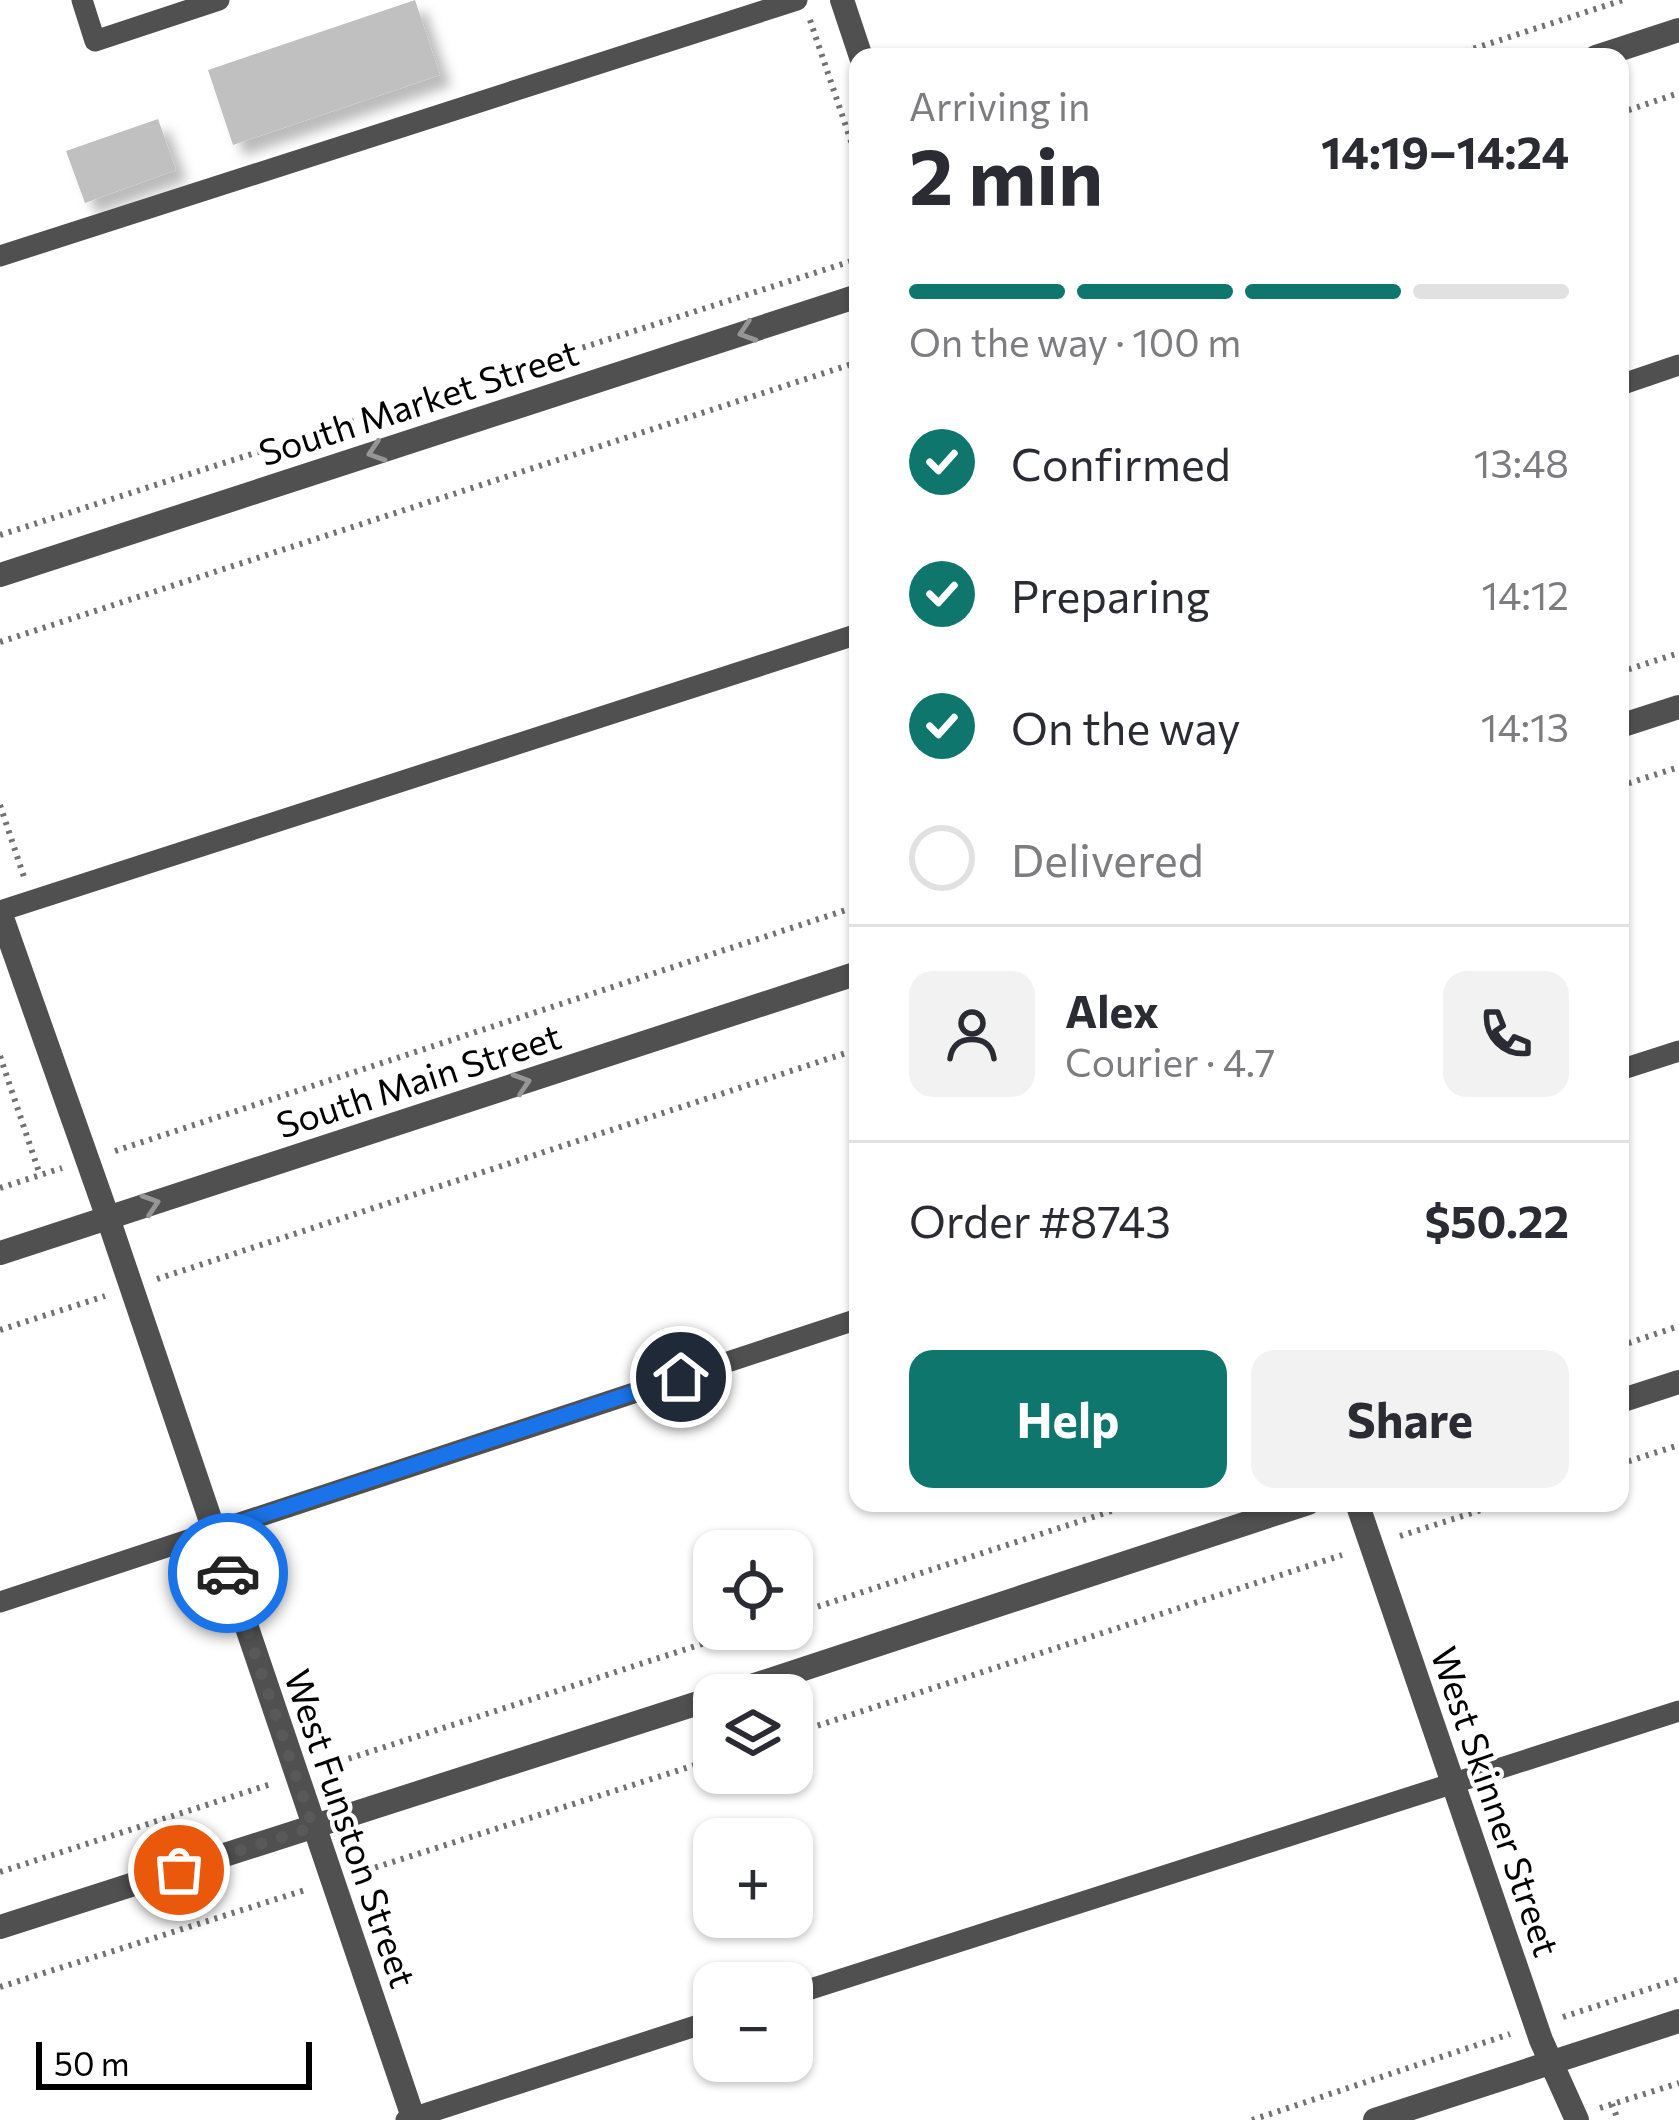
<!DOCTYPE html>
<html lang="en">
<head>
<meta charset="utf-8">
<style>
  body { margin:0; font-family:Commissioner,sans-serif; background:#f2f2f3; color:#2b2b33; height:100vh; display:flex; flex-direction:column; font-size:45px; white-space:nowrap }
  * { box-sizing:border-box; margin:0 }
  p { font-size:39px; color:#7c7c81 }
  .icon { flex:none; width:66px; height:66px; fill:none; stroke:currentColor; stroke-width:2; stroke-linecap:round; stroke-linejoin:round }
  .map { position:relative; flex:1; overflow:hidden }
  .details { position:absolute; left:849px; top:48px; width:780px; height:1464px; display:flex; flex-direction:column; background:#fff; border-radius:24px; box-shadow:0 3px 9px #0004 }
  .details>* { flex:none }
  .buttons { position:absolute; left:693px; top:1530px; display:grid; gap:24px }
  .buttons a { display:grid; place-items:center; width:120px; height:120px; border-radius:24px; background:#fff; box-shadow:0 3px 9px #0004; font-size:60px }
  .scale { position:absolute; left:36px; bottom:30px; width:276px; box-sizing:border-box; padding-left:12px; border:6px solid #000; border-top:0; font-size:33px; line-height:42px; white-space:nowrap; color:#000; -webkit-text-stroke:9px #fff; paint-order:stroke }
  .pin { position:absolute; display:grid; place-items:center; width:102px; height:102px; color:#fff; margin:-51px; border:6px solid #fff; border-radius:50%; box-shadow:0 3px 12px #0007 }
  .courier { position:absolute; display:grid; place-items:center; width:120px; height:120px; margin:-60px; border:9px solid #1a73e8; border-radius:50%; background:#fff; color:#222; box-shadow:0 3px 15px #0007 }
  .overview em { font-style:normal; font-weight:700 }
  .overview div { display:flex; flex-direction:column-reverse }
  .overview { display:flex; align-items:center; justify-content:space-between; height:204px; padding:0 60px }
  h1 { font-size:78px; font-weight:700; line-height:90px }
  .bar { display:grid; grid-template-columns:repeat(4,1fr); gap:18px 12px; align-content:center; height:144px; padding:0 60px }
  .bar i { height:15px; border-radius:9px; background:#e1e1e2 }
  .bar .current { background:#0f766e }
  .bar p { grid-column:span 4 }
  .line { display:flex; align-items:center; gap:30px; padding:0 60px; border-top:3px solid #e1e1e2 }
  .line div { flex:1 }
  .round { display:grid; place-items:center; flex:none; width:126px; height:126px; border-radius:24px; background:#f2f2f3 }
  ol { padding:0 60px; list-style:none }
  li { display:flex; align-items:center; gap:36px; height:132px }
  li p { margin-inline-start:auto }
  li .icon { padding:12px; border-radius:50%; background:#0f766e; color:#fff; stroke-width:4 }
  li:last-child { color:#7c7c81 }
  li i { width:66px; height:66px; border:6px solid #e1e1e2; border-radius:50% }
  .button { display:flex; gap:24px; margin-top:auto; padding:24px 60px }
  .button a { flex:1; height:138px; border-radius:24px; background:#0f766e; color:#fff; font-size:48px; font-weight:700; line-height:138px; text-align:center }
  .button a+a { background:#f2f2f3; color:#2b2b33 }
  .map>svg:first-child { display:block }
  .building { fill:#c0c0c0; filter:url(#shadow) }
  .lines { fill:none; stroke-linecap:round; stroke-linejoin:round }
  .path { stroke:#727272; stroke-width:6; stroke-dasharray:3 6; stroke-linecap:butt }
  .service { stroke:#505050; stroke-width:21 }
  .minor { stroke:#505050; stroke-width:24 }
  .oneway { stroke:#969696 }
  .done { stroke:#595959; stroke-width:12; stroke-dasharray:0 21.6 }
  .route { stroke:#1a73e8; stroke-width:15 }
  .labels { text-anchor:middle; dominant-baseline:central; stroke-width:9; stroke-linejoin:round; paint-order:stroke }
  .street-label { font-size:36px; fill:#000; stroke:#fff }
</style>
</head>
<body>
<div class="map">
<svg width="1679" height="2120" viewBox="0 0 1679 2120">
  <defs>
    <filter id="shadow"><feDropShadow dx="11" dy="11" stdDeviation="6" flood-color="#0004"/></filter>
  </defs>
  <rect width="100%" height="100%" fill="#fff"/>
  <g class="building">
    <polygon points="415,0 440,75 233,145 208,70"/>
    <polygon points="158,119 176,170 85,203 66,151"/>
  </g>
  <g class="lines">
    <g class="path">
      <polyline points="810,20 858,162"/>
      <polyline points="1448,57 1623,0"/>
      <polyline points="1620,113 1679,93"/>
      <polyline points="0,535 858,259"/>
      <polyline points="0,642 858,362"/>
      <polyline points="1620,672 1679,653"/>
      <polyline points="1620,786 1679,767"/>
      <polyline points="0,805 24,877"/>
      <polyline points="0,1056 40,1175"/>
      <polyline points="115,1151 858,906"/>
      <polyline points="0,1188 62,1168"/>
      <polyline points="157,1279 858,1049"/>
      <polyline points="0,1330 105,1296"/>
      <polyline points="1620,1346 1679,1326"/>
      <polyline points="1620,1464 1679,1445"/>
      <polyline points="1400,1536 1503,1503"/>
      <polyline points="792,1615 1136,1503"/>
      <polyline points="792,1734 1342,1555"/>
      <polyline points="323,1767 748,1629"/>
      <polyline points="0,1872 271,1784"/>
      <polyline points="358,1873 714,1759"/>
      <polyline points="0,1987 305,1890"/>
      <polyline points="1563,2017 1679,1979"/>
      <polyline points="1612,2104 1618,2120"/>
      <polyline points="1600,2108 1679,2083"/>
      <polyline points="1252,2120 1510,2034"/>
    </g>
    <g class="service">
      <polyline points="82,0 95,41 219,0"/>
      <polyline points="0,256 797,0"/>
      <polyline points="1620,385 1679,365"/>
      <polyline points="0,911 858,634"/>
      <polyline points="1620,1070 1679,1051"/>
      <polyline points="0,1602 858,1319"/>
      <polyline points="792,1995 1679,1711"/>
      <polyline points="406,2120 714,2020"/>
    </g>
    <g class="minor">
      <polyline points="842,0 861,57"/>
      <polyline points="1596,57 1679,30"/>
      <polyline points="0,575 858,296"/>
      <polyline points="1620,726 1679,707"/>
      <polyline points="0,912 108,1218 414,2120"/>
      <polyline points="0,1253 858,973"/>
      <polyline points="1620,1401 1679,1382"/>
      <polyline points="1357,1503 1541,2040 1577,2120"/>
      <polyline points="724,1695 1308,1503"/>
      <polyline points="0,1927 714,1698"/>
      <polyline points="1375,2120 1679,2021"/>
    </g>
  </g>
  <defs><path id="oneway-chevron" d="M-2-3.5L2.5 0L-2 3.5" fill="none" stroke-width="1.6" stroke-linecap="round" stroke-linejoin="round" transform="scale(3)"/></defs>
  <g class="oneway">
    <use href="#oneway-chevron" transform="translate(747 332) rotate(162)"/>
    <use href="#oneway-chevron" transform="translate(376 452) rotate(162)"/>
    <use href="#oneway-chevron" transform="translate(522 1083) rotate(-18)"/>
    <use href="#oneway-chevron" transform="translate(151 1204) rotate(-18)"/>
  </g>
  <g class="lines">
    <polyline class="done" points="179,1870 313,1827 228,1573"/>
    <polyline class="route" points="228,1573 214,1531 681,1377"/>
  </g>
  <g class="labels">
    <g class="street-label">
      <text transform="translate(418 401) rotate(-18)">South Market Street</text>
      <text transform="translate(418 1079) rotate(-18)">South Main Street</text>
      <text transform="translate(1497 1801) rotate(71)">West Skinner Street</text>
      <text transform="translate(352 1828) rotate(71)">West Funston Street</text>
    </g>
  </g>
</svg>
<div class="buttons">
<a><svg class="icon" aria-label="locate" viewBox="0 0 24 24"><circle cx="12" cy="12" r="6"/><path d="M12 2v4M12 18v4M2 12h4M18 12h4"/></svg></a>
<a><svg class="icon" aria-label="layers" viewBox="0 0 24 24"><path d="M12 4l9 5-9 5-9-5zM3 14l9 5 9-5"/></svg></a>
<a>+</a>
<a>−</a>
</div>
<div class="scale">50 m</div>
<div class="pin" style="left:179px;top:1870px;background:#ea580c"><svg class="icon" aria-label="bag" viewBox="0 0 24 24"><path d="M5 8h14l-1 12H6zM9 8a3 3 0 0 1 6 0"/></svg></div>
<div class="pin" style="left:681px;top:1377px;background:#1f2937"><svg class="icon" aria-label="home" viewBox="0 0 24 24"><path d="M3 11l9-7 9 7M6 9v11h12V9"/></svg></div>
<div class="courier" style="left:228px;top:1573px"><svg class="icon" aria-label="car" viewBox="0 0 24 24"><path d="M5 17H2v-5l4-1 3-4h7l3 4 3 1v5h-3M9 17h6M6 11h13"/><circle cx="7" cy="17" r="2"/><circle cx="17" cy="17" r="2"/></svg></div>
<section class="details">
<div class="overview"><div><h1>2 min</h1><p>Arriving in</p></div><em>14:19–14:24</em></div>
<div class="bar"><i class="current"></i><i class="current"></i><i class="current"></i><i></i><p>On the way · 100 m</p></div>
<ol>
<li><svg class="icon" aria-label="check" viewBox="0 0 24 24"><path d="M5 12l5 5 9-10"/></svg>Confirmed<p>13:48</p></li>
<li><svg class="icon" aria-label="check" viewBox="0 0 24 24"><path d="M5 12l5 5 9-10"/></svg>Preparing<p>14:12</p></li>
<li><svg class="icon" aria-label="check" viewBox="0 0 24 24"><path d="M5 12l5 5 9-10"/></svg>On the way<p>14:13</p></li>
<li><i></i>Delivered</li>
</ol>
<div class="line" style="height:216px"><a class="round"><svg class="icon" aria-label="person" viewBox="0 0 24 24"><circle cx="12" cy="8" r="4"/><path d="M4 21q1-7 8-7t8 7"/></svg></a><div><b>Alex</b><p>Courier · 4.7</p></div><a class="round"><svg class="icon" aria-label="phone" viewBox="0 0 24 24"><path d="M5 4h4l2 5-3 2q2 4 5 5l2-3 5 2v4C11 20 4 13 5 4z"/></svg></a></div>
<div class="line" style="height:156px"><div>Order #8743</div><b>$50.22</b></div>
<div class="button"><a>Help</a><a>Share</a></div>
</section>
</div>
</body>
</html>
